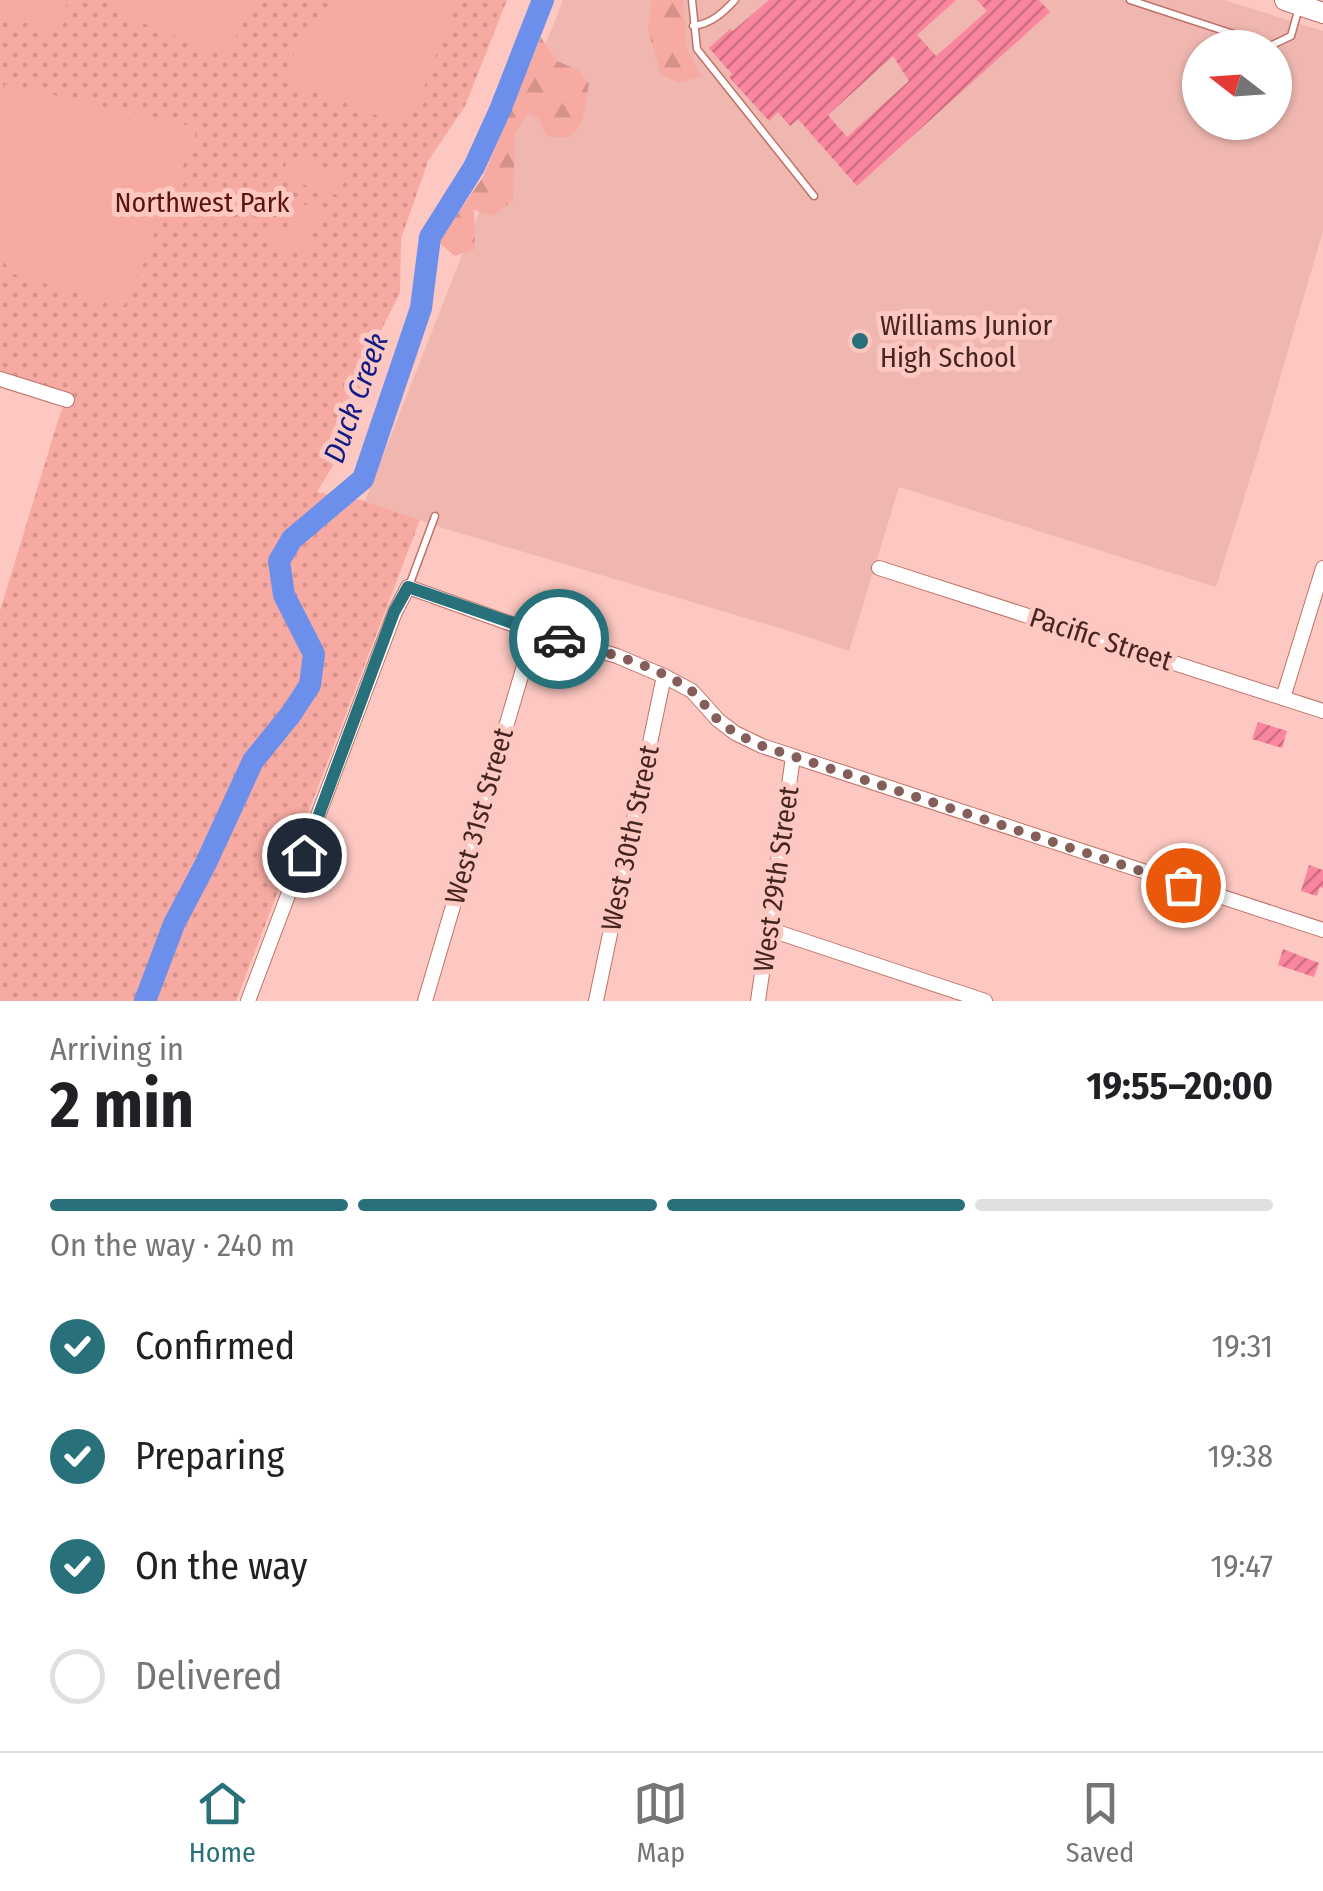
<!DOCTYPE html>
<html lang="en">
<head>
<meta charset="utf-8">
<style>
  body { margin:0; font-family:"Fira Sans Condensed",sans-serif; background:#f2f2f2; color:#202124; height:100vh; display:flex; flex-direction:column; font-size:38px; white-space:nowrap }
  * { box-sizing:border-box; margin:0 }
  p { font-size:32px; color:#757577 }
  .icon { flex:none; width:55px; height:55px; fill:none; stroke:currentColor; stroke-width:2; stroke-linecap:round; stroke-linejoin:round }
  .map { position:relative; height:1001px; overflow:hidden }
  .details { display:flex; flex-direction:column; background:#fff; flex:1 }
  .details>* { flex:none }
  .needle { width:65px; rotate:287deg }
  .tools { position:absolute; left:1182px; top:30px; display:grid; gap:20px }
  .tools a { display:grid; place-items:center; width:110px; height:110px; border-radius:50%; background:#fff; box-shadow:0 2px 8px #0004; font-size:50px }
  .pin { position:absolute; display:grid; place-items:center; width:85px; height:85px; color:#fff; margin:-42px; border:5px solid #fff; border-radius:50%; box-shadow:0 2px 10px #0007 }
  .courier { position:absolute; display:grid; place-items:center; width:100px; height:100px; margin:-50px; border:8px solid #28717b; border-radius:50%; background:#fff; color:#222; box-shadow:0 2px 12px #0007 }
  .head em { font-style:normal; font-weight:700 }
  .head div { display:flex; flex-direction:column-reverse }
  .head { display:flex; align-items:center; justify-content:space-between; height:170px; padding:0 50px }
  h1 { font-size:65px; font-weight:700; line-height:75px }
  .bar { display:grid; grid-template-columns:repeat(4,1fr); gap:15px 10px; align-content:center; height:120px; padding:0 50px }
  .bar i { height:12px; border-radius:8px; background:#e0e0e0 }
  .bar .current { background:#28717b }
  .bar p { grid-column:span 4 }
  ol { padding:0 50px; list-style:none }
  li { display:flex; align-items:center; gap:30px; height:110px }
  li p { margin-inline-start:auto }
  li .icon { padding:10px; border-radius:50%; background:#28717b; color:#fff; stroke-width:4 }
  li:last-child { color:#757577 }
  li i { width:55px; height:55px; border:5px solid #e0e0e0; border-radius:50% }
  .tab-bar { display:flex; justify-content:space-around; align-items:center; height:140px; border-top:2px solid #e0e0e0; background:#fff; font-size:28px; color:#757577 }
  .tab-bar a { display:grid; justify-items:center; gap:5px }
  .tab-bar .current { color:#28717b }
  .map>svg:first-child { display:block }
  .built { fill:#efb7b0; fill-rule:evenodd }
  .forest { fill:url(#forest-firs) }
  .park { fill:url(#park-dots) }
  .pitch { fill:#f6aaa1 }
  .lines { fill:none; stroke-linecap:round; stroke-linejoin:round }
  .river { stroke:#6d8fec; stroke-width:22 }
  .building { fill:url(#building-hatch); fill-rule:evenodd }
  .lane-casing { stroke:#c07167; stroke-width:9 }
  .street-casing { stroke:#c07167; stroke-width:16 }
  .secondary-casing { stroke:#c07167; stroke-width:22 }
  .lane { stroke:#fff; stroke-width:6 }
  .street { stroke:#fff; stroke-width:14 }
  .secondary { stroke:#fff; stroke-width:20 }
  .done { stroke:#855d59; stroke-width:10; stroke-dasharray:0 18 }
  .route { stroke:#28717b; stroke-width:12 }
  .poi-dot { fill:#28717b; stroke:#fdc8c1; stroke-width:4 }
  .labels { text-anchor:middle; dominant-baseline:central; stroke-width:10; stroke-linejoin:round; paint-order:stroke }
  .park-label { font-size:28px; fill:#5b1311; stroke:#fdc8c1 }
  .poi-label { font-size:28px; fill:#452421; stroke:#fdc8c1; text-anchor:start }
  .street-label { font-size:28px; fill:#452421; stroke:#fdc8c1 }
  .water-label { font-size:30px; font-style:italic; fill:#0f1c88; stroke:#fdc8c1 }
</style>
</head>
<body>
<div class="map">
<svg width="1323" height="1001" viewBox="0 0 1323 1001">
  <defs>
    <pattern id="forest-firs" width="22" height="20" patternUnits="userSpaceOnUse" patternTransform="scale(2.5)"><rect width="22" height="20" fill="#f6aaa1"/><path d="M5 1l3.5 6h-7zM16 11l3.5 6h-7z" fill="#d4928a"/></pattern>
    <pattern id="park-dots" width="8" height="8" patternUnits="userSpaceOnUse" patternTransform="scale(2.5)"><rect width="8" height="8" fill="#f6aaa1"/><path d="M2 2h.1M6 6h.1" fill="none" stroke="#d4928a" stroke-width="1.8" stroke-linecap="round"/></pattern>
    <pattern id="building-hatch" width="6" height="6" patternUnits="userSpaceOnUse" patternTransform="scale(2.5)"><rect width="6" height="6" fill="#fa859e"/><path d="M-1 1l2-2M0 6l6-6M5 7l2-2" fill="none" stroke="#cc6d80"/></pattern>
  </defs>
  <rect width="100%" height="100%" fill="#fdc8c1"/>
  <path class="built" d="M 563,0 L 1224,0 L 1323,31 L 1323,231 L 1259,450 L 1216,587 L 899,487 L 849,651 L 799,634 L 443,528 L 365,501 ZM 1200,48 L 1275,48 L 1275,122 L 1200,122 Z"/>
  <g class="forest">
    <polygon points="652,0 683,0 687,49 702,76 679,83 661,74 648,30"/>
    <polygon points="541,37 557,61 578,70 589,84 582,122 568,138 547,136 538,118 529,113 515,132 513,200 493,216 474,210 475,249 455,256 438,242 483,177"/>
  </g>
  <polygon class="park" points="0,0 507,0 465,106 428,161 401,239 400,293 374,344 340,454 317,492 365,501 420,520 236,1001 0,1001 0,611 60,414 67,400 0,379"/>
  <g class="pitch">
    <polygon points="0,0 68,0 62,19 43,30 0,12"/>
    <polygon points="113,0 250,0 233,44 216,53 111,10"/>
    <polygon points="344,0 456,1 416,110 391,121 287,80 297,42 326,10"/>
    <polygon points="5,84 191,126 196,135 124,306 10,273 0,255 0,101"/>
    <polygon points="288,157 343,175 337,195 282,178"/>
    <polygon points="281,197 324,211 317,231 275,216"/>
    <polygon points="272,224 315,238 308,257 266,243"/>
  </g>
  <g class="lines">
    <polyline class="river" points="145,1001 174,924 206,863 253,761 291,714 310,685 314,654 284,595 279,561 292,539 363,479 421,308 430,237 474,167 500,110 543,0"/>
  </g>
  <g class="building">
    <path d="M 769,0 L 956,0 L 917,35 L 936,56 L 987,11 L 977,0 L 1039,0 L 1050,12 L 857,186 L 798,119 L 790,126 L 778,112 L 769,121 L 729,77 L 732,74 L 709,48 L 730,29 L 733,31 ZM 893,56 L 909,81 L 847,137 L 828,115 Z"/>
    <polygon points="1258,722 1287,731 1282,748 1252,739"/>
    <polygon points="1309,865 1323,870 1323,888 1320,887 1317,896 1301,891"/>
    <polygon points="1283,949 1319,963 1314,977 1278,965"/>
  </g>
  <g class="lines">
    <g class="lane-casing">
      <g id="lane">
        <polyline points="692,0 697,49 814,196"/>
        <polyline points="1130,0 1270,46 1291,36 1298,11"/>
        <path d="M 693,26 C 711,24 723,13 735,0"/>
        <polyline points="409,586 435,516"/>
      </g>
    </g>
    <g class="street-casing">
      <g id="street">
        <polyline points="0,379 67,400"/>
        <polyline points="879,568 1323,711"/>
        <polyline points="1283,698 1323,568"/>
        <polyline points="768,929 985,1001"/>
        <polyline points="248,1001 395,612 408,587 534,632 617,656 664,676 692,691 718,720 735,733 762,746 1323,930"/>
        <polyline points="425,1001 534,632"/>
        <polyline points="596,1001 664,676"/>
        <polyline points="758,1001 793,757"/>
      </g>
    </g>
    <g class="secondary-casing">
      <polyline id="secondary" points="1285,0 1323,13"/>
    </g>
    <use href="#lane" class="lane"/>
    <use href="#street" class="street"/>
    <use href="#secondary" class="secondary"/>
  </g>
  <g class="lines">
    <path class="done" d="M 559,639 C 603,652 651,663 689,689 C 700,697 707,709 716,718 C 729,731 745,738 762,746 L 1183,885"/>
    <polyline class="route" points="304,855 394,612 408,587 559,639"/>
  </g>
  <circle class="poi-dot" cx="860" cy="341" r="10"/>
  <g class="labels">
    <g class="park-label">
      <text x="202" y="202">Northwest Park</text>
    </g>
    <g class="poi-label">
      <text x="880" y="325">Williams Junior<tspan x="880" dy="32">High School</tspan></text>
    </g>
    <g class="street-label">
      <text transform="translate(1101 639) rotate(18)">Pacific Street</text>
      <text transform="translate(479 816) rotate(-74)">West 31st Street</text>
      <text transform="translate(630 838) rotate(-78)">West 30th Street</text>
      <text transform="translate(776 879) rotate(-82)">West 29th Street</text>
    </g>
    <g class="water-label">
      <text transform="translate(356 398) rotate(-70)">Duck Creek</text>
    </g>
  </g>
</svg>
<div class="tools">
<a><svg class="needle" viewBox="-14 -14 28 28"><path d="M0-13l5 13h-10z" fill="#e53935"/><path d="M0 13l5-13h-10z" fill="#757577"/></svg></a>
</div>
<div class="pin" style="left:1183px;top:885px;background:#ea580c"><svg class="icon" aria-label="bag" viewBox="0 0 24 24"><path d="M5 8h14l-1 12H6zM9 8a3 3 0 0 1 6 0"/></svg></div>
<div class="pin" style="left:304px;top:855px;background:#1f2937"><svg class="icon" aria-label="home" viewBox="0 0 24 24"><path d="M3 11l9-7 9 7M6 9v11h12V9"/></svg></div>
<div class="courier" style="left:559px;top:639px"><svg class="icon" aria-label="car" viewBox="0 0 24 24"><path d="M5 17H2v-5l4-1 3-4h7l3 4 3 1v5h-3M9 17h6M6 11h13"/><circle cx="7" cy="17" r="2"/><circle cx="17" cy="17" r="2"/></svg></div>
</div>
<section class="details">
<div class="head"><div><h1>2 min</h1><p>Arriving in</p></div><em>19:55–20:00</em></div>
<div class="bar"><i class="current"></i><i class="current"></i><i class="current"></i><i></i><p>On the way · 240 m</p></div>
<ol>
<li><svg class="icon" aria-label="check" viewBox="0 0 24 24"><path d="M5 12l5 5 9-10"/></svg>Confirmed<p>19:31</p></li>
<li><svg class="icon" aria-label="check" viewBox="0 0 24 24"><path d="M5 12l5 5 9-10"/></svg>Preparing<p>19:38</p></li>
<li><svg class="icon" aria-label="check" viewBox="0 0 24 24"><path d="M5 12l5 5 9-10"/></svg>On the way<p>19:47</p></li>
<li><i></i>Delivered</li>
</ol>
</section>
<nav class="tab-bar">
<a class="current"><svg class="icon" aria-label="home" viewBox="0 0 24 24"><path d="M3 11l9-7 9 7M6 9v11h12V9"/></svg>Home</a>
<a><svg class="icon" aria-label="map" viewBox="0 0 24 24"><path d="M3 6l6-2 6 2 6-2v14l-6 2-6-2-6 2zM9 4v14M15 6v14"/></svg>Map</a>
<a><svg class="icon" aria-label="saved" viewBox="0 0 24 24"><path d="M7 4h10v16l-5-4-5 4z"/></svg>Saved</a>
</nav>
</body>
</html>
